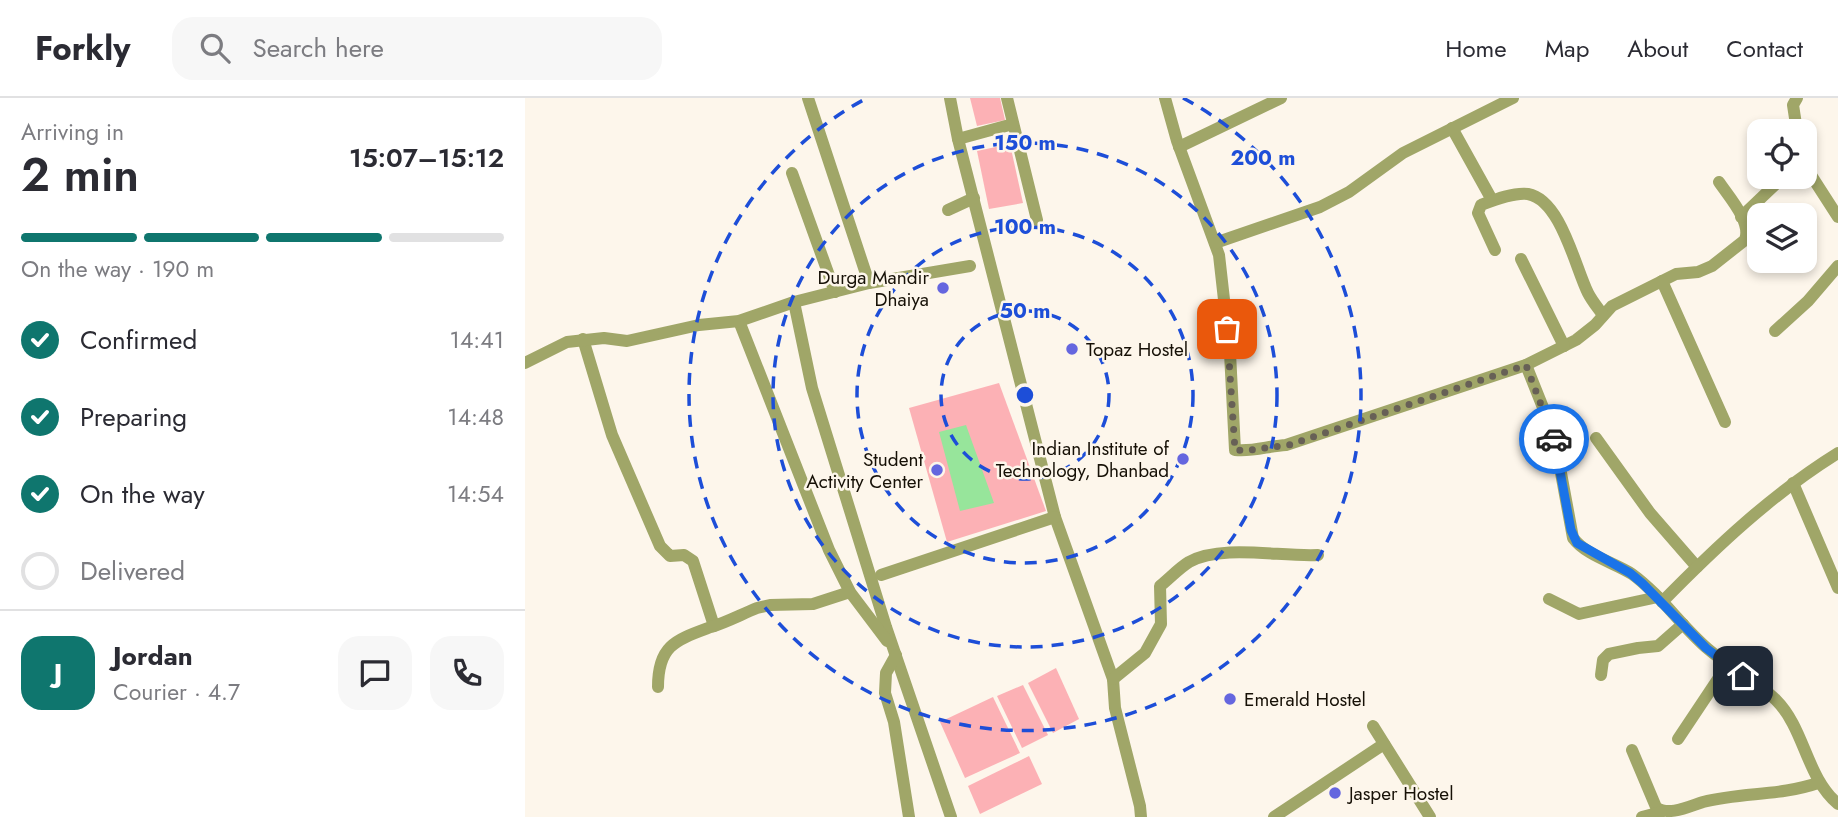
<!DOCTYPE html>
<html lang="en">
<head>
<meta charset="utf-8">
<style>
  body { margin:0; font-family:Jost,sans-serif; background:#f7f7f7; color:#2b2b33; height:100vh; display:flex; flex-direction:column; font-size:26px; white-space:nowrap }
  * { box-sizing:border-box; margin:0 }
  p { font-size:23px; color:#7c7c81 }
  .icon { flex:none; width:38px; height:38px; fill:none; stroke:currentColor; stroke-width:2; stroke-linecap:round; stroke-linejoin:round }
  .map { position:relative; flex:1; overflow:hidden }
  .side { display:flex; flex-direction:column; background:#fff; width:525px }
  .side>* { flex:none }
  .fabs { position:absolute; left:1222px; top:21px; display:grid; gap:14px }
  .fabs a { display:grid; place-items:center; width:70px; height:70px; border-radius:14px; background:#fff; box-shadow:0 4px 10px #0003; font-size:35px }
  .pin { position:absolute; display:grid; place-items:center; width:60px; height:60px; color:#fff; margin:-30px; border-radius:14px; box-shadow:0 4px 10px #0006 }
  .courier { position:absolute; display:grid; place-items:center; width:70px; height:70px; margin:-35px; border:5px solid #1a73e8; border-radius:50%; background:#fff; color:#222; box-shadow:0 2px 9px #0007 }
  .overview em { font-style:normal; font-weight:600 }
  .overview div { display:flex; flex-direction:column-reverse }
  .overview { display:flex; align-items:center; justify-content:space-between; height:119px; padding:0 21px }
  h1 { font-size:46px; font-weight:600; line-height:52px }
  .bar { display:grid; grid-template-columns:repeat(4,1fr); gap:10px 7px; align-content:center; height:84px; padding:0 21px }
  .bar i { height:9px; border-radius:5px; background:#e1e1e2 }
  .bar .current { background:#0f766e }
  .bar p { grid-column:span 4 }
  .line { display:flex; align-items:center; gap:18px; padding:0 21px; border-top:2px solid #e1e1e2 }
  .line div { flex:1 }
  .round { display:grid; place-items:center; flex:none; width:74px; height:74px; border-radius:21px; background:#f7f7f7 }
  ol { padding:0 21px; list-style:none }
  li { display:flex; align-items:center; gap:21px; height:77px }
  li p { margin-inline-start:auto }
  li .icon { padding:7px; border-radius:50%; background:#0f766e; color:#fff; stroke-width:4 }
  li:last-child { color:#7c7c81 }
  li i { width:38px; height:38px; border:4px solid #e1e1e2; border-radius:50% }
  header { display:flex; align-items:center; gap:42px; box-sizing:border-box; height:98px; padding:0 35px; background:#fff; border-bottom:2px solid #e1e1e2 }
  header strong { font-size:33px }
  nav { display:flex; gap:38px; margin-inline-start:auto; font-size:24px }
  .search { width:490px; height:63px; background:#f7f7f7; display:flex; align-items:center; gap:18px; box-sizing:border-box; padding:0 24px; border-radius:21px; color:#7c7c81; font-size:26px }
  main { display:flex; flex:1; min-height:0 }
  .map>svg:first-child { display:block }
  .green { fill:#fcb1b5 }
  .water { fill:#97e59b }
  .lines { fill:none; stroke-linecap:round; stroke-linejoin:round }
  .minor { stroke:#a0a668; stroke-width:12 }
  .done { stroke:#676056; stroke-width:7; stroke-dasharray:0 12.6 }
  .route { stroke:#1a73e8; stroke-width:9 }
  .ring { fill:none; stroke:#1d4ed8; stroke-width:3.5; stroke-dasharray:12 9 }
  .poi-dot { fill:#6566df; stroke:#fdf6eb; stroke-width:2.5 }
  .labels { text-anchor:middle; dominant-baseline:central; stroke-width:5; stroke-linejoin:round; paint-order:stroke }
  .poi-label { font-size:19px; fill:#161006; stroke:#fdf6eb; text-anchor:end }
  .centre { fill:#1d4ed8; stroke:#fdf6eb; stroke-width:3.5 }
  .ring-label { font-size:21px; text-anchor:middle; font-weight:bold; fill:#1d4ed8; stroke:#fdf6eb; stroke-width:5; stroke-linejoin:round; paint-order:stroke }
</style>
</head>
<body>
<header>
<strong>Forkly</strong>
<div class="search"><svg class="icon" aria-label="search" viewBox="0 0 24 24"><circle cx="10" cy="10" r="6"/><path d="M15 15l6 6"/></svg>Search here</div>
<nav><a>Home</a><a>Map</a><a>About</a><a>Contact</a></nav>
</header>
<main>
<section class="side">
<div class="overview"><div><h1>2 min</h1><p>Arriving in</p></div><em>15:07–15:12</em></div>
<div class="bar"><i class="current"></i><i class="current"></i><i class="current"></i><i></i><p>On the way · 190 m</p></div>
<ol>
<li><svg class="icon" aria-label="check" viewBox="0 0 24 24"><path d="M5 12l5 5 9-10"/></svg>Confirmed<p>14:41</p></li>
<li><svg class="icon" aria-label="check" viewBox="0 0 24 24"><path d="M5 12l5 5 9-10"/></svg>Preparing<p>14:48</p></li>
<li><svg class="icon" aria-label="check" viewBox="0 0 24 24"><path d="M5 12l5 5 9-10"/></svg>On the way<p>14:54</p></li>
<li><i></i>Delivered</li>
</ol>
<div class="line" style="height:126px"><b class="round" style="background:#0f766e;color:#fff">J</b><div><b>Jordan</b><p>Courier · 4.7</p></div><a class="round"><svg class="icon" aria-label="chat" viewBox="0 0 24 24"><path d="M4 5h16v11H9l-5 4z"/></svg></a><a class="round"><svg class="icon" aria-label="phone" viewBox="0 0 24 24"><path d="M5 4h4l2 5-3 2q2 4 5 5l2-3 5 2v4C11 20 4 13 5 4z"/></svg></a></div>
</section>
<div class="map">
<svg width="1313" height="719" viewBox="0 0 1313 719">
  <rect width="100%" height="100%" fill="#fdf6eb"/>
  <g class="green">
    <polygon points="445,0 475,0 480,22 452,28"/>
    <polygon points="485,46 498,105 464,111 452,53"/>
    <polygon points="474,285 521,413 422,444 384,310"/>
    <polygon points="531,570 554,621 528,635 503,585"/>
    <polygon points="498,587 523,637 497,650 472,598"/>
    <polygon points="468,599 495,655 440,680 415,624"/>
    <polygon points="504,658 517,686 455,716 443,688"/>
  </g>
  <polygon class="water" points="441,327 469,405 435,413 414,334"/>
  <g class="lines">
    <g class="minor">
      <polyline points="283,0 344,185"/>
      <polyline points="425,0 433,41 530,419 588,581 590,610 615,708 616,719"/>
      <polyline points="482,0 512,122"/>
      <path d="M 640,0 L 652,43 L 694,157 L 705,255 L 710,352 C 728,354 743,348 761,347 L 1001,267 L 1051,242 L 1070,227 L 1087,208 L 1151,176 L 1173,174 L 1187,168 L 1220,142 C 1227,124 1204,99 1194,84"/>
      <polyline points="1272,0 1268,7 1272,33"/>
      <polyline points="927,30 967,102"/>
      <polyline points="433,41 488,26"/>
      <polyline points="654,49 756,0"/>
      <polyline points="1279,58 1284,74 1313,119"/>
      <polyline points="267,75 310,194"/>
      <polyline points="423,112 449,100"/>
      <polyline points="1216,119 1258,79"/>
      <polyline points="690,145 795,109 824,94 878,55 988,0"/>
      <path d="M 970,152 L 953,115 L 956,107 C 969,102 989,94 1003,96 C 1036,102 1050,169 1063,195 C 1067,203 1073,210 1078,217"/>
      <polyline points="996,161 1039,248"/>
      <polyline points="1137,183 1200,324"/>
      <polyline points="269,204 287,290 361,529 426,719"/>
      <polyline points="214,223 304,452 325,494 362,543"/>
      <polyline points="1250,233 1283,203 1313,168"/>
      <polyline points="58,241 87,337 135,448 145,458 159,457 168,463 189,528"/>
      <polyline points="0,265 42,244 79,240 102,243 174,227 214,223 269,204 344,185 445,168"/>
      <path d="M 1001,267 L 1029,337 L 1048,440 C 1062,458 1088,464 1107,476 C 1136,497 1156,528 1183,551 C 1204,569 1231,582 1251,602 C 1280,631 1281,679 1313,706"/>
      <polyline points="1071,340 1125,415 1172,469"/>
      <polyline points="1268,385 1313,490"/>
      <polyline points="356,477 530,419"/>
      <polyline points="1024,501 1054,516 1133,499"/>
      <path d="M 1137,504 C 1191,449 1247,396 1313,355"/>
      <polyline points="371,557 361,575 360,595 369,624 384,719"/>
      <polyline points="1076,577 1078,562 1084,556 1113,550 1133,548 1158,526"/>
      <path d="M 588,581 L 620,555 L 636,526 L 635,488 C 644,481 654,470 664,464 C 697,446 755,459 793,457"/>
      <path d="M 133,589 C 133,547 151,542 186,529 C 202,524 217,516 232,510 L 245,507 L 288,506 L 325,494"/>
      <polyline points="848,628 905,719"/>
      <polyline points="1153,641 1203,566"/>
      <path d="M 1107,652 L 1131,709 C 1143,719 1165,708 1178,704 C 1217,694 1255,698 1293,685"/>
      <polyline points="749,719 859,646"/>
      <polyline points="1117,719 1136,714"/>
    </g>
  </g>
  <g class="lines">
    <path class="done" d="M 702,231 L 710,352 C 728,354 743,348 761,348 L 1001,267 L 1029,341"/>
    <polyline class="route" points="1029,341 1046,432 1052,445 1105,475 1117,485 1181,550 1218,578"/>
  </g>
  <g class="ring">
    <circle cx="500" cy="297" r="84"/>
    <circle cx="500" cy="297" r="168"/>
    <circle cx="500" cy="297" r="252"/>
    <path d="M658 0A336 336 0 1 1 342 0"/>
  </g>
  <g class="poi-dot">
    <circle cx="418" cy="190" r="7"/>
    <circle cx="547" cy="251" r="7"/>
    <circle cx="658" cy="361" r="7"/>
    <circle cx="412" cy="372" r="7"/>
    <circle cx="705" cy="601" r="7"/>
    <circle cx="810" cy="695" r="7"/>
  </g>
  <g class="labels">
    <g class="poi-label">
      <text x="404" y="179">Durga Mandir<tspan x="404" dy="22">Dhaiya</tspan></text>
      <text x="561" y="251" text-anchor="start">Topaz Hostel</text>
      <text x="644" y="350">Indian Institute of<tspan x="644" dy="22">Technology, Dhanbad</tspan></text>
      <text x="398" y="361">Student<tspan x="398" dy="22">Activity Center</tspan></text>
      <text x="719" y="601" text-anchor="start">Emerald Hostel</text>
      <text x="824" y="695" text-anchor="start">Jasper Hostel</text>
    </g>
  </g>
  <circle cx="500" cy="297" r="10" class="centre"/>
  <g class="ring-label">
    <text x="500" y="52">150 m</text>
    <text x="738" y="67">200 m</text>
    <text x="500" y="136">100 m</text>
    <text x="500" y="220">50 m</text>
  </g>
</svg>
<div class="fabs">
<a><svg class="icon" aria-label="locate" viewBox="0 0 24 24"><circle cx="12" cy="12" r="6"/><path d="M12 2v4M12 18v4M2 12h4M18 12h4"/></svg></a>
<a><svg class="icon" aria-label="layers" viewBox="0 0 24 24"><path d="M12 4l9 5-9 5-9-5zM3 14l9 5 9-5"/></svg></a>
</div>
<div class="pin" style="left:702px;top:231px;background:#ea580c"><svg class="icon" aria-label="bag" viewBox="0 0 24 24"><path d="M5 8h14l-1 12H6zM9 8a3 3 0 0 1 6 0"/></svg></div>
<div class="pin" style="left:1218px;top:578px;background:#1f2937"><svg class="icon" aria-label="home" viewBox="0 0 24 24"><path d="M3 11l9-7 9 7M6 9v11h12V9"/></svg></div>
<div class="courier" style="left:1029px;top:341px"><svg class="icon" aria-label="car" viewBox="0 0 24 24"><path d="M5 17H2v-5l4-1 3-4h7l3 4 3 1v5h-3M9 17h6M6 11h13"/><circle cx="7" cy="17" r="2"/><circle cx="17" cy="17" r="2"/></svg></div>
</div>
</main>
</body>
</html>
